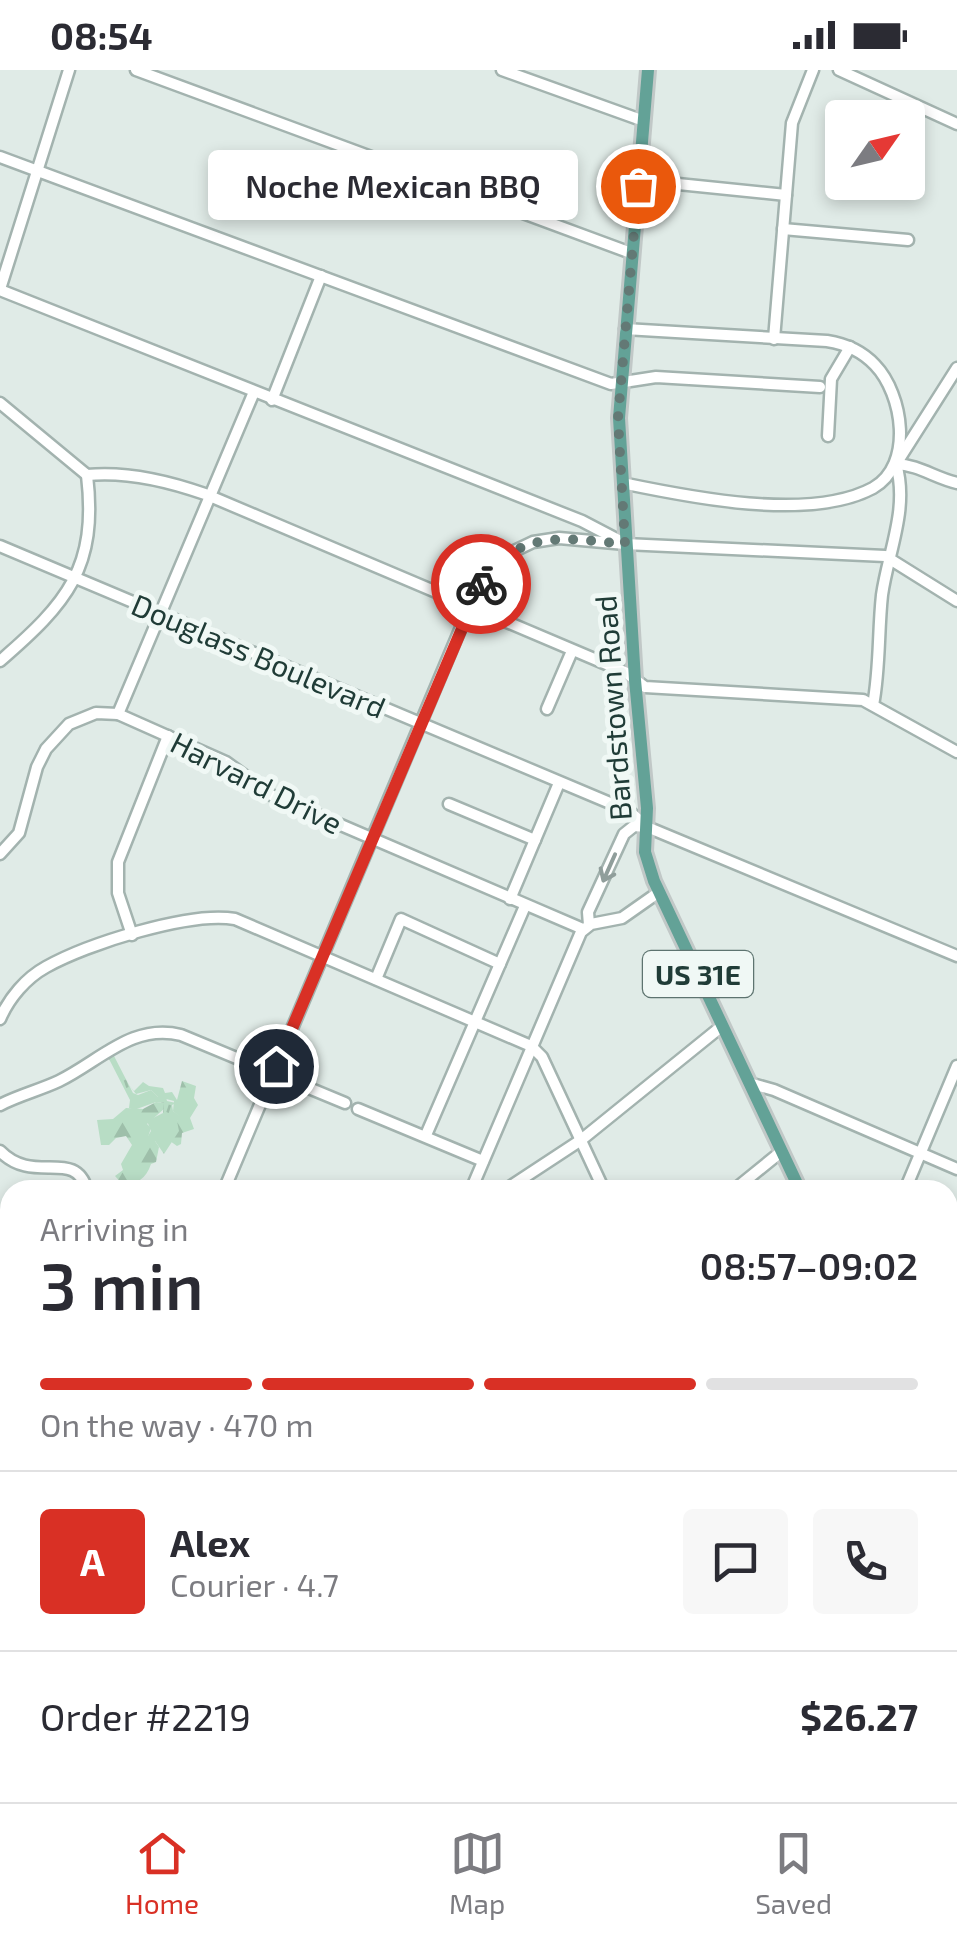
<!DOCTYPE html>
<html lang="en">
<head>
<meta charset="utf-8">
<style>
  body { margin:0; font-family:"Exo 2",sans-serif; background:#f7f7f7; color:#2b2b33; height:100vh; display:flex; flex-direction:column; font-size:38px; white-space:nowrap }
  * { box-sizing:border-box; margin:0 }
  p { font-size:32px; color:#7c7c81 }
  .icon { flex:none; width:55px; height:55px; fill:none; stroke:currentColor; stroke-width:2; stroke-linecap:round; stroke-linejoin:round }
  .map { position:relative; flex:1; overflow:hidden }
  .sheet { position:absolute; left:0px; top:1110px; width:958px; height:622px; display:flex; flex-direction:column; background:#fff; border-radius:30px 30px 0 0; box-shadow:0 5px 15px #0003 }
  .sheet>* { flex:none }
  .needle { width:65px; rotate:56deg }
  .controls { position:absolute; left:825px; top:30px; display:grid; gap:20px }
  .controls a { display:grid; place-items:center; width:100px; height:100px; border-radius:10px; background:#fff; box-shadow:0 5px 15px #0003; font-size:50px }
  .pin { position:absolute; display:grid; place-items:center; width:85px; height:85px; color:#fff; margin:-42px; border:5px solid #fff; border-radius:50%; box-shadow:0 2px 10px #0007 }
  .courier { position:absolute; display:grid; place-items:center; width:100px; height:100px; margin:-50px; border:8px solid #d93025; border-radius:50%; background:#fff; color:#222; box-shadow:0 2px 12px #0007 }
  .bubble { position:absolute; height:70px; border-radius:10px; background:#fff; box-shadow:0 5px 15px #0003; font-size:32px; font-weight:600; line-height:70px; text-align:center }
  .headline em { font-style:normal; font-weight:600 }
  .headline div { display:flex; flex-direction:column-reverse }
  .headline { display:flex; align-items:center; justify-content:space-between; height:170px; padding:0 40px }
  h1 { font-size:65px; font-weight:600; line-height:75px }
  .bar { display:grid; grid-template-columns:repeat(4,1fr); gap:15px 10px; align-content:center; height:120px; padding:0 40px }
  .bar i { height:12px; border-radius:8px; background:#e1e1e2 }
  .bar .current { background:#d93025 }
  .bar p { grid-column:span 4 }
  .line { display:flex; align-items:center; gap:25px; padding:0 40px; border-top:2px solid #e1e1e2 }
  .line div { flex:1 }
  .round { display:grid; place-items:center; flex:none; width:105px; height:105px; border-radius:10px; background:#f7f7f7 }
  .status { display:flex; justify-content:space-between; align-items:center; height:70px; padding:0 50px; background:#fff; direction:ltr }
  .status svg { height:28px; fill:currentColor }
  .tabs { display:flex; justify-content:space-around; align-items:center; height:140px; border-top:2px solid #e1e1e2; background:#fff; font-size:28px; color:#7c7c81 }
  .tabs a { display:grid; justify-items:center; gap:5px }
  .tabs .current { color:#d93025 }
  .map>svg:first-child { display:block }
  .forest { fill:url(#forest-firs) }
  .park { fill:url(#park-tufts) }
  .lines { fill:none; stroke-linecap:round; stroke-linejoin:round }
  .minor-casing { stroke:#a3b3af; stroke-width:15 }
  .major-casing { stroke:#c1c8c7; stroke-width:18 }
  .minor { stroke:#fff; stroke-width:10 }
  .major { stroke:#63a297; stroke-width:12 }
  .oneway { stroke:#909e9b }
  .done { stroke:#637975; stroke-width:10; stroke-dasharray:0 18 }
  .route { stroke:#d93025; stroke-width:12 }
  .labels { text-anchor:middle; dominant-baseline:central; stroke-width:10; stroke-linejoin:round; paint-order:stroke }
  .shield { fill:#f0f8f5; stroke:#5e7470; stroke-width:2.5 }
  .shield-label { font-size:28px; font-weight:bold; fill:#203c37 }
  .street-label { font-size:30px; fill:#203c37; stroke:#f0f8f5 }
</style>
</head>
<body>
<div class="status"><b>08:54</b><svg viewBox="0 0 49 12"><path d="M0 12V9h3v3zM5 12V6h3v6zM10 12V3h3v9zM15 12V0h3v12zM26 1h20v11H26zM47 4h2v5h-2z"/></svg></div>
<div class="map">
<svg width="957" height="1732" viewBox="0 0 957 1732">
  <defs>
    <pattern id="forest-firs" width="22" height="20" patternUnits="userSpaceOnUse" patternTransform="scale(2.5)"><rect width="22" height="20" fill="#b8ddc5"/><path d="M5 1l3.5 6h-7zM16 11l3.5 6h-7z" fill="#9ebfaa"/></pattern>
    <pattern id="park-tufts" width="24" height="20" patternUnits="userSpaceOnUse" patternTransform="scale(2.5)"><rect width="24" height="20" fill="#b8ddc5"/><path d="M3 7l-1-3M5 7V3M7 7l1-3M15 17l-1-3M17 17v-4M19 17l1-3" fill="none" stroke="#9ebfaa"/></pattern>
  </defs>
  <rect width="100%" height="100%" fill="#e0ebe7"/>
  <g class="forest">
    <polygon points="182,1011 196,1016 194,1028 198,1035 190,1048 194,1059 182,1063 181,1074 177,1076 170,1071 177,1051 181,1048 173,1041 174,1031 158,1027 151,1020 136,1024 129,1015 134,1021 143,1012 149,1016 163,1018 165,1023 172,1022 177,1030"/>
    <path d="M 156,1032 L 164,1033 L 165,1038 L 147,1054 L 151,1058 L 147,1070 L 155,1071 L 159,1077 L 156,1092 L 151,1094 C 146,1109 137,1114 123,1115 L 115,1106 L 123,1100 L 121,1094 L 132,1075 L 126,1066 L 116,1068 L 109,1075 L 101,1075 L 97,1050 L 113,1049 L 126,1038 L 143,1039 Z"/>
  </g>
  <polygon class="park" points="113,984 133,1023 138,1025 151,1020 158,1027 166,1027 167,1031 176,1033 172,1035 173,1041 184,1049 177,1051 179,1061 164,1084 155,1071 142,1072 139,1068 148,1066 151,1061 147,1051 163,1043 164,1033 156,1032 134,1040 129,1038 130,1030 108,987"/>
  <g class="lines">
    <g class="minor-casing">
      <g id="minor">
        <polyline points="136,0 631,183"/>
        <polyline points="502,0 644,51"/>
        <polyline points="839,0 957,54"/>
        <polyline points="0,87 611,314 656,307 820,317"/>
        <polyline points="639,110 786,125"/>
        <polyline points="783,159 908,170"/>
        <polyline points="0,219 69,0"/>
        <polyline points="0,220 582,451 624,473"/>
        <polyline points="774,269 792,53 813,0"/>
        <polyline points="272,330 321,206"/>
        <path d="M 0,333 L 87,405 C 127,401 168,411 205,424 L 625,602 L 645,617 L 863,630 L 957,682"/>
        <polyline points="828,366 831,309 850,277"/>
        <path d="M 896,394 C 919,395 935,408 957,413"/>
        <path d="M 622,413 C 689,427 810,452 873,418 C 914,395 903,324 875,295 C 862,281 846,274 827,271 L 625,259"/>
        <polyline points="0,476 629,741 647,757 957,886"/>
        <path d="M 0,591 C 67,533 98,498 87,405"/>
        <path d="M 873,635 C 880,599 878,562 882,525 C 888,482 909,439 896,394 L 957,298"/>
        <polyline points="547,639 572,581"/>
        <polyline points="118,644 254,322"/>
        <polyline points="449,734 535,770"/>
        <polyline points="0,784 19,763 37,697 46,679 69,654 96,643 118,644 226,692 271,725 583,859"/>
        <polyline points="510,829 559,713"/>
        <polyline points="589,855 588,842 624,764 634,756 646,757"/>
        <polyline points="132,865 118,823 118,792 168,666"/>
        <polyline points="376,909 401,849 500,894"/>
        <path d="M 0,949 C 9,928 26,908 46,897 C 87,874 190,841 235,849 L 531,976 L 542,987 L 604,1120"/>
        <polyline points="749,1013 774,1020 957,1099"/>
        <path d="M 0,1035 C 19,1025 40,1020 59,1011 C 100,991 132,953 181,965 L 345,1033"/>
        <polyline points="358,1039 483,1091"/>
        <polyline points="426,1065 525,836"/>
        <path d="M 0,1081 C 34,1116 75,1077 87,1120"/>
        <polyline points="224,1120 473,529 490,501 512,482 533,472 559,468 625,474 885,486 957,531"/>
        <polyline points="471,1120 581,862 591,854 622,848 659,822"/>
        <polyline points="505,1120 581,1070 722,956"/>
        <polyline points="734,1120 782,1081"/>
        <polyline points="905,1120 957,996"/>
        <polyline points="0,1162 10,1160"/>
        <polyline points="948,1241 957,1245"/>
        <polyline points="0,1252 10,1258"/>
        <polyline points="0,1375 10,1379"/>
        <polyline points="948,1399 957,1402"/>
        <polyline points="0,1487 10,1482"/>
        <polyline points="0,1497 10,1503"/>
        <polyline points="948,1605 957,1604"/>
        <polyline points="0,1612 10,1616"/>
        <polyline points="344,1722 360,1732"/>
        <polyline points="582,1722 610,1732"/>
        <polyline points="948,1722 957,1723"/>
        <polyline points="38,1732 42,1722"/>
      </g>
    </g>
    <g class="major-casing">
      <g id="major">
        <polyline points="648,0 619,348 635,610 647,738 645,782 654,811 800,1120"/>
        <polyline points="948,1434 957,1454"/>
      </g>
    </g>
    <use href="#minor" class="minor"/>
    <use href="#major" class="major"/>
  </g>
  <defs><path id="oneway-shaft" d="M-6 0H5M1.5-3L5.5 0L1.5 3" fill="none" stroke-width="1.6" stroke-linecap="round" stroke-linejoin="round" transform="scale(2.5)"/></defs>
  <use class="oneway" href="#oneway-shaft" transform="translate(609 798) rotate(114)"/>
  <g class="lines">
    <path class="done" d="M 481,514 C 519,457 567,469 625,474 L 618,348 L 638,116"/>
    <polyline class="route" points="276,996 481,514"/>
  </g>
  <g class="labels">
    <rect class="shield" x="643" y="881" width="110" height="46" rx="8"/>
    <g class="shield-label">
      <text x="698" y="904">US 31E</text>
    </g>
    <g class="street-label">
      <text transform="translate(259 585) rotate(23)">Douglass Boulevard</text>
      <text transform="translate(612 638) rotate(-94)">Bardstown Road</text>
      <text transform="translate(257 712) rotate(27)">Harvard Drive</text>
    </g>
  </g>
</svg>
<div class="controls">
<a><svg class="needle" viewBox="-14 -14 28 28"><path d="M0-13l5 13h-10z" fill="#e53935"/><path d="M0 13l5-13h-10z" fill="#7c7c81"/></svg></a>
</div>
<div class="pin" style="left:638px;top:116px;background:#ea580c"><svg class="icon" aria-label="bag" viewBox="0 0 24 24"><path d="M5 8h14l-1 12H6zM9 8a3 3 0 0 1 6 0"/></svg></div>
<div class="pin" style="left:276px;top:996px;background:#1f2937"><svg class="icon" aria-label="home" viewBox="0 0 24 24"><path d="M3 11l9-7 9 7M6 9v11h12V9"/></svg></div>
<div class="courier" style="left:481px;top:514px"><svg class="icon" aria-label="bike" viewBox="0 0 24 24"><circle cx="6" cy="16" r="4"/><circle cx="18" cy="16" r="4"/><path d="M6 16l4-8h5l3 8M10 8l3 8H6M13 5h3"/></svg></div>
<div class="bubble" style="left:208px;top:80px;width:370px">Noche Mexican BBQ</div>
<section class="sheet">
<div class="headline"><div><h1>3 min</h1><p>Arriving in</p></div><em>08:57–09:02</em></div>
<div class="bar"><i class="current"></i><i class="current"></i><i class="current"></i><i></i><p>On the way · 470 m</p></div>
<div class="line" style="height:180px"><b class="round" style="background:#d93025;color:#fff">A</b><div><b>Alex</b><p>Courier · 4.7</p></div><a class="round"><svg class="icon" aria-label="chat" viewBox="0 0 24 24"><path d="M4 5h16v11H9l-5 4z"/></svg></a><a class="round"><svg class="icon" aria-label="phone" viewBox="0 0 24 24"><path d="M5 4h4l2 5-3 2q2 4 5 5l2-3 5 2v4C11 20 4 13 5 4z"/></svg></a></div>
<div class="line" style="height:130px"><div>Order #2219</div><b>$26.27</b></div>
</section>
</div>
<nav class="tabs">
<a class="current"><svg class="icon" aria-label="home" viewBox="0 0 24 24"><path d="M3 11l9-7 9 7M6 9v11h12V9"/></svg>Home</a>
<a><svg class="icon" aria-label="map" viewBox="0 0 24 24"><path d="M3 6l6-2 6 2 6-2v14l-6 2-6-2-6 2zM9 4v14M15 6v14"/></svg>Map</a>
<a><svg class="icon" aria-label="saved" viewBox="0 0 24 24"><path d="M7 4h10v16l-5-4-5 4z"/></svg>Saved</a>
</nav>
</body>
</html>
